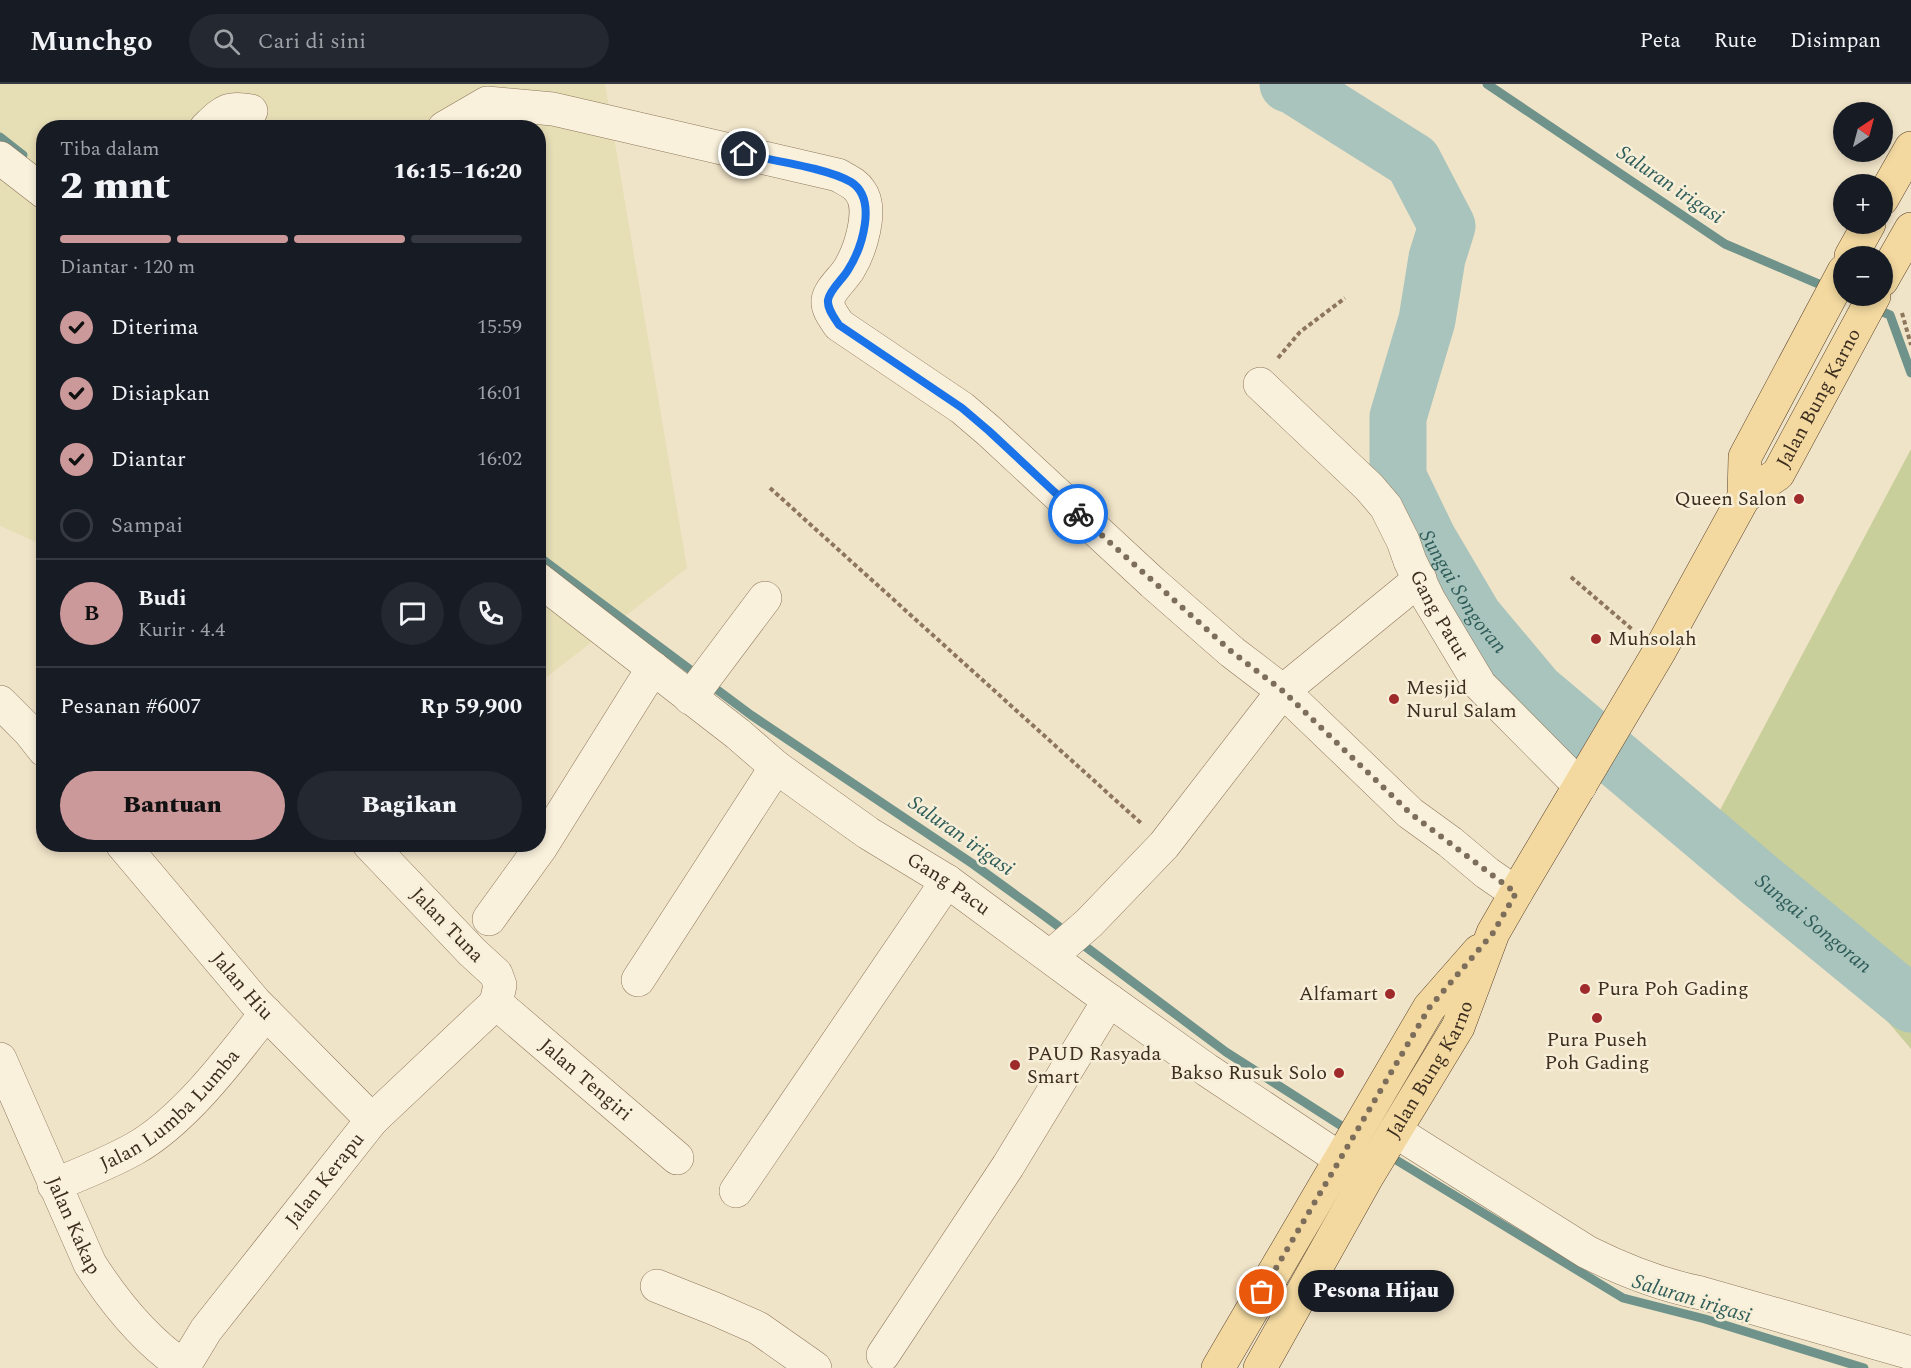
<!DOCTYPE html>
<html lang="id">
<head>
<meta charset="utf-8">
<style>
  body { margin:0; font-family:Spectral,serif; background:#242831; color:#f1f3f6; height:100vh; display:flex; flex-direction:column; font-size:22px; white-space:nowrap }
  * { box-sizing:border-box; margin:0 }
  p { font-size:20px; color:#9ea1a6 }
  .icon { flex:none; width:33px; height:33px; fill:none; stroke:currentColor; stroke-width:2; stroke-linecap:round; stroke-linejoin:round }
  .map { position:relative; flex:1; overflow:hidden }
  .side { position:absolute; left:36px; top:36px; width:510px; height:732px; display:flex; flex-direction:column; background:#171b24; border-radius:24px; box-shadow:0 3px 9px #0003 }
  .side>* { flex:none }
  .needle { width:39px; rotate:36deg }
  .fabs { position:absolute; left:1833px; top:18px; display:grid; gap:12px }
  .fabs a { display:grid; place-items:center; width:60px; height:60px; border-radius:50%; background:#171b24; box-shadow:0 3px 9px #0003; font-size:30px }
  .pin { position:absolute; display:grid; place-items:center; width:51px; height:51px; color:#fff; margin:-26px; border:3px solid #fff; border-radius:50%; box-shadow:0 2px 6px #0007 }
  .courier { position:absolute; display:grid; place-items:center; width:60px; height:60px; margin:-30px; border:4px solid #1a73e8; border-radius:50%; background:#fff; color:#222; box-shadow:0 2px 8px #0007 }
  .bubble { position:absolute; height:42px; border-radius:21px; background:#171b24; box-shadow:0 3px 9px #0003; font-size:20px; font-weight:800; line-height:42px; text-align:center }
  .head em { font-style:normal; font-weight:800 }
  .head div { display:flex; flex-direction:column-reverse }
  .head { display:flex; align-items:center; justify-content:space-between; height:102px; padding:0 24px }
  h1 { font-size:39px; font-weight:800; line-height:45px }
  .bar { display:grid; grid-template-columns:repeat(4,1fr); gap:9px 6px; align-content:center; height:72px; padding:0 24px }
  .bar i { height:8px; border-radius:4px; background:#363941 }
  .bar .selected { background:#cc999b }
  .bar p { grid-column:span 4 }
  .line { display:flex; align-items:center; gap:15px; padding:0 24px; border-top:2px solid #363941 }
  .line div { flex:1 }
  .round { display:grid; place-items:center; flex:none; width:63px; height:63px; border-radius:32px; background:#242831 }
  ol { padding:0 24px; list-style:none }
  li { display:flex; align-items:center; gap:18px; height:66px }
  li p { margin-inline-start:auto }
  li .icon { padding:6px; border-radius:50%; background:#cc999b; color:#111; stroke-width:4 }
  li:last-child { color:#9ea1a6 }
  li i { width:33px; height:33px; border:3px solid #363941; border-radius:50% }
  .button { display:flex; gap:12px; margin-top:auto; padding:12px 24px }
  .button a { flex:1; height:69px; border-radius:36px; background:#cc999b; color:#111; font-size:24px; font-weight:800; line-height:69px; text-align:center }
  .button a+a { background:#242831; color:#f1f3f6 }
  header { display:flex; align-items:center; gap:36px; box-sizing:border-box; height:84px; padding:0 30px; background:#171b24; border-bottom:2px solid #363941 }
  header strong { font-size:28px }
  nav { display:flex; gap:33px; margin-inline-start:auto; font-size:21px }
  .search { width:420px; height:54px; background:#242831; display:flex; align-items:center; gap:15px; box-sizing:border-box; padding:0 21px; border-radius:33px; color:#9ea1a6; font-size:22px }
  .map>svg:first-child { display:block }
  .farmland { fill:#e6deb5 }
  .green { fill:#c9cf9b }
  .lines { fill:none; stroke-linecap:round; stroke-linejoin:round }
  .stream { stroke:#6f938a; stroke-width:9 }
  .river { stroke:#a9c4bc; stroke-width:57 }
  .minor-casing { stroke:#8d765c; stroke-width:34 }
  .major-casing { stroke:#5b4430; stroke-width:34 }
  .path { stroke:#8d765c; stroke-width:4; stroke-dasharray:4.5 3; stroke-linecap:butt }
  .minor { stroke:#faf1dc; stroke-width:33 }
  .major { stroke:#f3d9a0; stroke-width:33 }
  .done { stroke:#7c6e5b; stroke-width:6; stroke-dasharray:0 10.8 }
  .route { stroke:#1a73e8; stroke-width:8 }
  .poi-dot { fill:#9e2a2b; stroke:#f7eed8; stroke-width:2 }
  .labels { text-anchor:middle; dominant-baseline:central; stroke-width:5; stroke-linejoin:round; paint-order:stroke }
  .street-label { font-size:20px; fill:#3d2e20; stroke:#f7eed8 }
  .poi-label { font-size:20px; fill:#3d2e20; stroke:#f7eed8; text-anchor:start }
  .water-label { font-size:21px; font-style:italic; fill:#2f5d5a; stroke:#f7eed8 }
</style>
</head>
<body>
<header>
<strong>Munchgo</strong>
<div class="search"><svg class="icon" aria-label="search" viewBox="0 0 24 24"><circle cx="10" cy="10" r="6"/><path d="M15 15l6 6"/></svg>Cari di sini</div>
<nav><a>Peta</a><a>Rute</a><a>Disimpan</a></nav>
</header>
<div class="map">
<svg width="1911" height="1284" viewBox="0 0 1911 1284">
  <rect width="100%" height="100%" fill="#f0e4c8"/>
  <polygon class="farmland" points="0,0 605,0 687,484 539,599 538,44 44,44 43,461 0,442"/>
  <polygon class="green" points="1911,365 1911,965 1860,905 1701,762"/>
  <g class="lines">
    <g class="stream">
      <polyline points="1487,0 1725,160 1828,204"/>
      <polyline points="0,53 23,71"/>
      <polyline points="1845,212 1890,231 1911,289"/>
      <polyline points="538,472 751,631 973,780 1046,833 1226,968 1351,1048"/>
      <polyline points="1388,1071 1623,1214 1705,1235 1864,1284"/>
    </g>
    <path class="river" id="s1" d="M 1288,0 L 1294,2 L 1413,77 L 1447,142 L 1437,174 L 1427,236 L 1398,333 L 1398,393 L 1428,455 L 1474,533 L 1536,607 L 1762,798 L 1911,920"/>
    <g class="minor-casing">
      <g id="minor">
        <path d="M 206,44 C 223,28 227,22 251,27"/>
        <path d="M 444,44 L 487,19 L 553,25 L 838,91 C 846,96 855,99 860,107 C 874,125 860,167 849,185 C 843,195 830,205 828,216 C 827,225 834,233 839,241 L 962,324 L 989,347 L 1153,499 L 1232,568 L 1283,607 L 1410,729 L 1450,758 L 1487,789 L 1516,809"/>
        <polyline points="0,74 44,108"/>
        <path id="s2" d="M 1260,300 L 1369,403 L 1386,423 L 1403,457 L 1410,477 L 1429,516 L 1480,601 L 1580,702"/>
        <path id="s3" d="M 538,495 L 738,650 L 776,683 L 868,749 L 947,797 L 1092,904 L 1207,986 L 1363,1090"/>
        <polyline points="690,614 765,514"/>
        <polyline points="0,618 29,647 44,666"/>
        <path id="s4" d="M 122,760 L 255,918 L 372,1036"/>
        <polyline points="489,835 541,763 653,584"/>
        <polyline points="1051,872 1089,839 1164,761 1283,607 1420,495"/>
        <polyline points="638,896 776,683"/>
        <path id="s5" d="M 496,919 L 677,1074"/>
        <path id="s6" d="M 0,975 L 90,1180 C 115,1219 145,1256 183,1282"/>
        <path d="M 1395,1047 L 1587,1168 C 1623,1186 1661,1201 1701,1209 L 1911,1269"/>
        <path id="s7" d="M 54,1101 C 81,1090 109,1079 134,1065 C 184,1037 231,974 266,929"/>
        <polyline points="736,1107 947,797"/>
        <polyline points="657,1202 715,1225 758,1244 815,1284"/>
        <polyline points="883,1271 1008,1082 1109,916"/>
        <path id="s8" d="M 183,1284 L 206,1246 L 372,1036 L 496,919 L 500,901 L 496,890 L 472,868 L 369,760"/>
      </g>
    </g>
    <g class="major-casing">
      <g id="major">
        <polyline points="1882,115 1911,64"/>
        <polyline points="1851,172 1869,140"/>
        <polyline points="1882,196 1911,145"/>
        <polyline points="1744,413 1745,373 1844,187"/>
        <polyline points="1218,1284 1429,924 1479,867"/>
        <path id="s9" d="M 1260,1284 L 1367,1093 L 1458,943 L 1493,849 L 1516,809 L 1659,568 L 1744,413 L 1778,390 L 1874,212"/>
      </g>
    </g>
    <g class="path">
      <polyline points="1902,229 1911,261"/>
      <polyline points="1278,274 1300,248 1345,214"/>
      <polyline points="770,404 1142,740"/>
      <polyline points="1571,493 1633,546"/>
    </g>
    <use href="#minor" class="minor"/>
    <use href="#major" class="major"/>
  </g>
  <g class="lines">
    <polyline class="done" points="1078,430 1232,568 1283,607 1410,729 1516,809 1493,849 1429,924 1262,1208"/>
    <path class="route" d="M 744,70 C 774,77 827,84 851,98 C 878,115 862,164 848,186 C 843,195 830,205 828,216 C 827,225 834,233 839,241 L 962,324 L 989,347 L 1078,430"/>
  </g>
  <g class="poi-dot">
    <circle cx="1799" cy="415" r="6"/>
    <circle cx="1596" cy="555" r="6"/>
    <circle cx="1394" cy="615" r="6"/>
    <circle cx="1585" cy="905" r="6"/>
    <circle cx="1390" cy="910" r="6"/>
    <circle cx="1597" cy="934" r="6"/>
    <circle cx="1015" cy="981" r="6"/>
    <circle cx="1339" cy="989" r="6"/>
  </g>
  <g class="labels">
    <g class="street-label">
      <text stroke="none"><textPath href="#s9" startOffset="1125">Jalan Bung Karno</textPath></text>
      <text stroke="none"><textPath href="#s2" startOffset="297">Gang Patut</textPath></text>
      <text stroke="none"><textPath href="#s3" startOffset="512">Gang Pacu</textPath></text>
      <text transform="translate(447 841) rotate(46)">Jalan Tuna</text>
      <text stroke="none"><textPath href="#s4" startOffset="186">Jalan Hiu</textPath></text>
      <text stroke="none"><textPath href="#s9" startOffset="344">Jalan Bung Karno</textPath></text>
      <text stroke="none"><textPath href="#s5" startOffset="118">Jalan Tengiri</textPath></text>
      <text stroke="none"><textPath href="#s7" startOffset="140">Jalan Lumba Lumba</textPath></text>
      <text stroke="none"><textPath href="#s8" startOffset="236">Jalan Kerapu</textPath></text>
      <text stroke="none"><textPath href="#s6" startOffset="182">Jalan Kakap</textPath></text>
    </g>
    <g class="poi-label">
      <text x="1787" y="415" text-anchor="end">Queen Salon</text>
      <text x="1608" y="555">Muhsolah</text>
      <text x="1406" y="604">Mesjid<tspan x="1406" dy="23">Nurul Salam</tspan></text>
      <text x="1597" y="905">Pura Poh Gading</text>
      <text x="1378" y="910" text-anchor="end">Alfamart</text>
      <text x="1597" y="956" text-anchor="middle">Pura Puseh<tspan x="1597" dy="23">Poh Gading</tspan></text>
      <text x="1027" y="970">PAUD Rasyada<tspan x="1027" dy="23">Smart</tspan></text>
      <text x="1327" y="989" text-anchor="end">Bakso Rusuk Solo</text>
    </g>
    <g class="water-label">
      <text transform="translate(1670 101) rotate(34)">Saluran irigasi</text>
      <text stroke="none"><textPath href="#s1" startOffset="610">Sungai Songoran</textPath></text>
      <text transform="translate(961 752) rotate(35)">Saluran irigasi</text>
      <text stroke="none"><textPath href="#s1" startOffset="1096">Sungai Songoran</textPath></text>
      <text transform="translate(1692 1215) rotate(17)">Saluran irigasi</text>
    </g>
  </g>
</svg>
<div class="fabs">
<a><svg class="needle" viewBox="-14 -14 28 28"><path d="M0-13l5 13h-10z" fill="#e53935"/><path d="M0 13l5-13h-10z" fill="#9ea1a6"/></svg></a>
<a>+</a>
<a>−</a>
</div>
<div class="pin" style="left:1262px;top:1208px;background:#ea580c"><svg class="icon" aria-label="bag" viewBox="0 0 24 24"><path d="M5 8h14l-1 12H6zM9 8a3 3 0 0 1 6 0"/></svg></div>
<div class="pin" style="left:744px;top:70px;background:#1f2937"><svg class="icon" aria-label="home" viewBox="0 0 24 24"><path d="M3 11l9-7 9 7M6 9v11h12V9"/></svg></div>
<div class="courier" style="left:1078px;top:430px"><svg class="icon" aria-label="bike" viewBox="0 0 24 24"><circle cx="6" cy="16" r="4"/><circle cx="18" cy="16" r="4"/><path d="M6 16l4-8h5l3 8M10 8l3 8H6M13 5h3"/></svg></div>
<div class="bubble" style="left:1298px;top:1186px;width:156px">Pesona Hijau</div>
<section class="side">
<div class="head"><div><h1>2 mnt</h1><p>Tiba dalam</p></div><em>16:15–16:20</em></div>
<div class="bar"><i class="selected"></i><i class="selected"></i><i class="selected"></i><i></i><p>Diantar · 120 m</p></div>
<ol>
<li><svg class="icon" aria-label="check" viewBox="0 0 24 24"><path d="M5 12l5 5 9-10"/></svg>Diterima<p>15:59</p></li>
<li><svg class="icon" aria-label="check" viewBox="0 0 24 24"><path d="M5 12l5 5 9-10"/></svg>Disiapkan<p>16:01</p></li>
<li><svg class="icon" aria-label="check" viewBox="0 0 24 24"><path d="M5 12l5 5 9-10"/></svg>Diantar<p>16:02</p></li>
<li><i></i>Sampai</li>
</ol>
<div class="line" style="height:108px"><b class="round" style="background:#cc999b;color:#111">B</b><div><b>Budi</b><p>Kurir · 4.4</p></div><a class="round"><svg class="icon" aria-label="chat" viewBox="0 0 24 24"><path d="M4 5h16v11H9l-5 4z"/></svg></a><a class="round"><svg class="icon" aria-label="phone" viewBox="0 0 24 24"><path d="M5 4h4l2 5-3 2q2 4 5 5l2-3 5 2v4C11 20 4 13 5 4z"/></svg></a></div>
<div class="line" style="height:78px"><div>Pesanan #6007</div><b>Rp 59,900</b></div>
<div class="button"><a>Bantuan</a><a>Bagikan</a></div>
</section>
</div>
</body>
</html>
